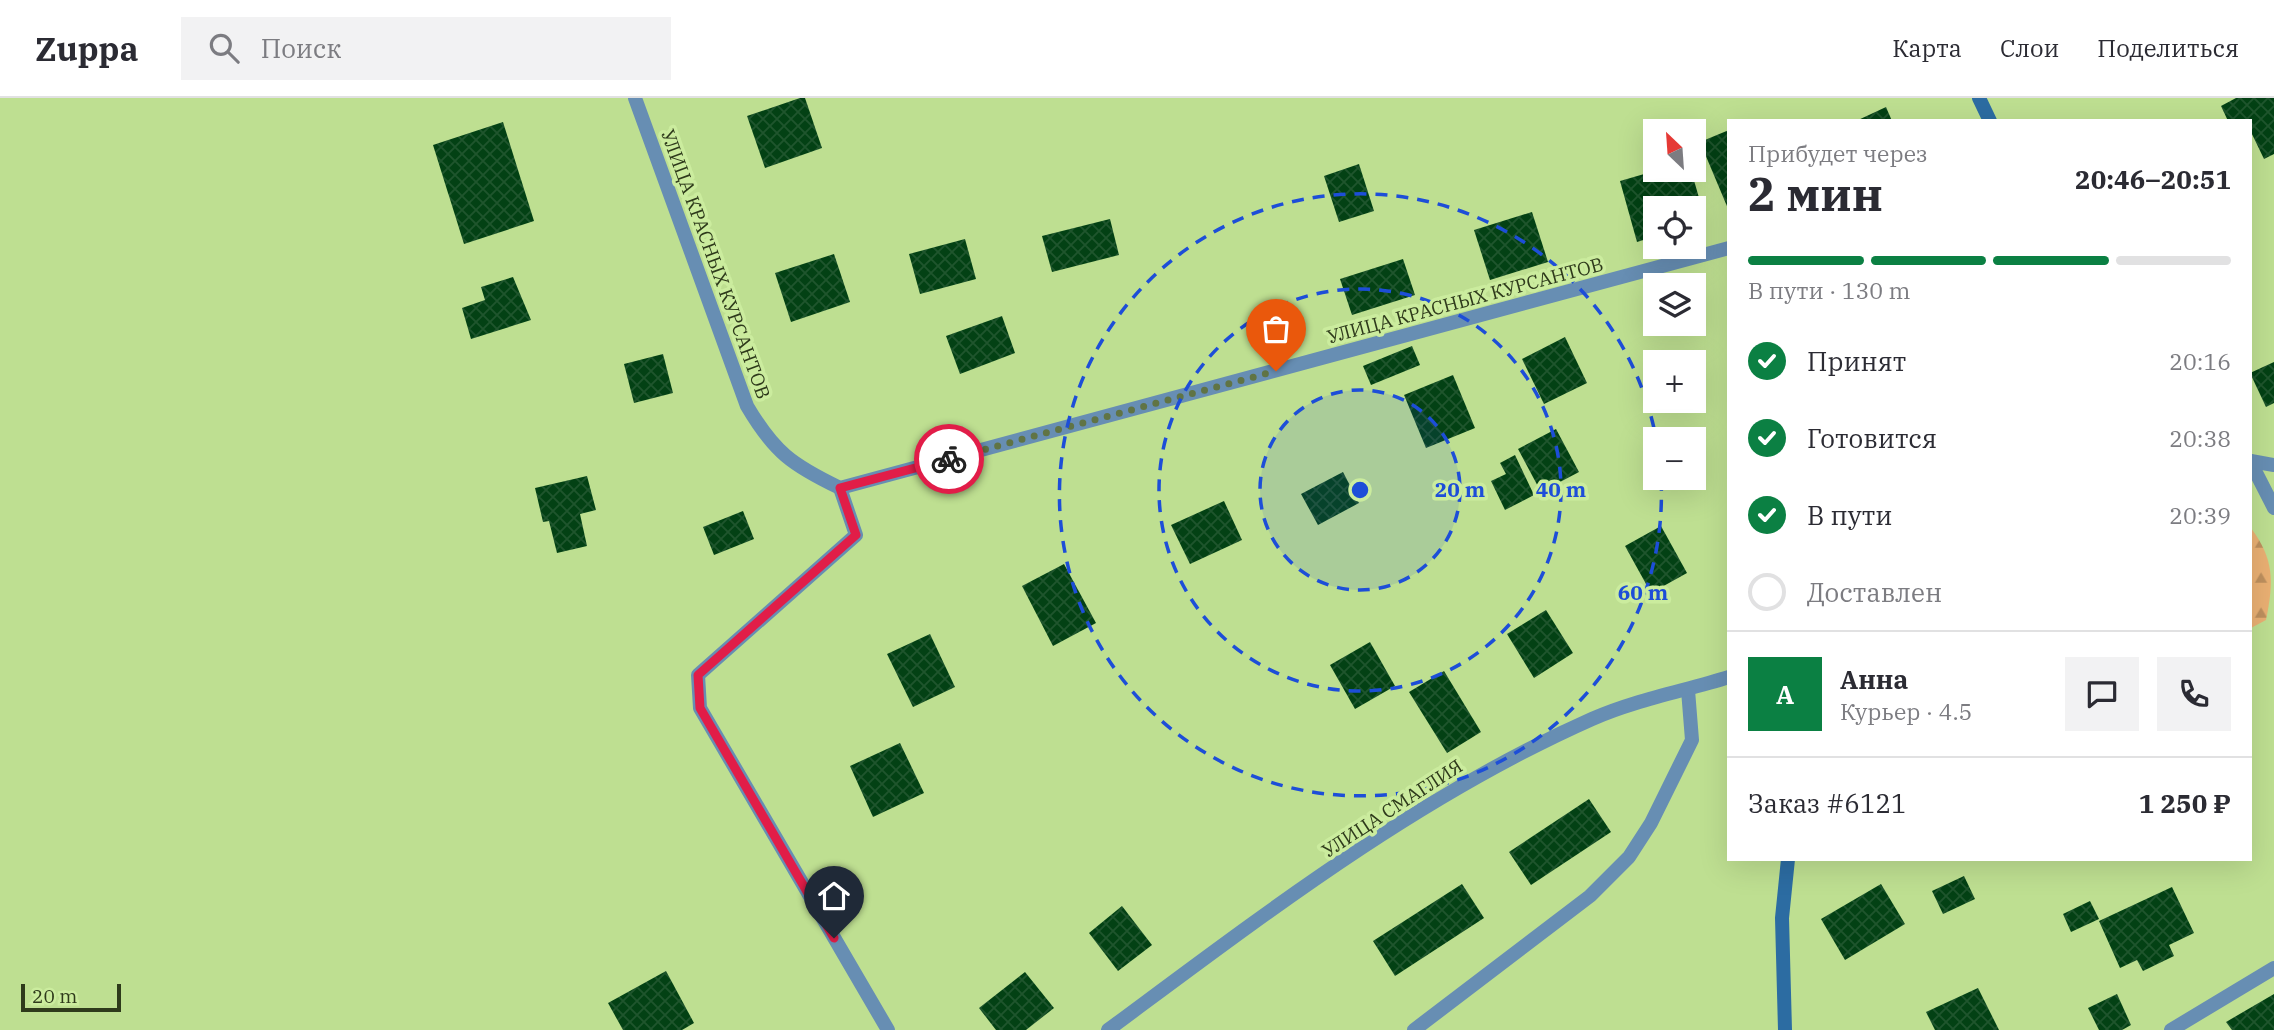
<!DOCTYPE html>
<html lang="ru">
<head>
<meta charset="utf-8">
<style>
  body { margin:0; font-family:"IBM Plex Serif",serif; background:#f2f2f3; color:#2b2b33; height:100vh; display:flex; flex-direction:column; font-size:26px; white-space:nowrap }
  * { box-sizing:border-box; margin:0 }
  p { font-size:23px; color:#7c7c81 }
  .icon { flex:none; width:38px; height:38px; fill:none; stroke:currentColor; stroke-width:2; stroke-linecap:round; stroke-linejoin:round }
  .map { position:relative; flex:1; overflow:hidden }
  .details { position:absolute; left:1727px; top:21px; width:525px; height:742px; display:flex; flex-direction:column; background:#fff; border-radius:0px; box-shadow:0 7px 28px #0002 }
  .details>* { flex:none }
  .needle { width:46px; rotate:335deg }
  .tools { position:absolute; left:1643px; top:21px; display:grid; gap:14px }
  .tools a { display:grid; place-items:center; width:63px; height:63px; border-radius:0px; background:#fff; box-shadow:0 7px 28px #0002; font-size:35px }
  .scale { position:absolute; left:21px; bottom:18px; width:100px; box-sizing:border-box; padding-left:7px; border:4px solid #2e3a1b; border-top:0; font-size:19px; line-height:24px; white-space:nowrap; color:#2e3a1b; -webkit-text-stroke:5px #cbec9e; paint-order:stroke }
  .pin { position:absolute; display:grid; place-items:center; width:60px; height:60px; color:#fff; margin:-72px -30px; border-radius:50% 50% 50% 0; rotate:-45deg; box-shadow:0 0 7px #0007 }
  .pin .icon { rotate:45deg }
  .courier { position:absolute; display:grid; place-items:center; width:70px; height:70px; margin:-35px; border:5px solid #e11d48; border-radius:50%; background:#fff; color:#222; box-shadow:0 2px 9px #0007 }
  .headline em { font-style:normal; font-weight:700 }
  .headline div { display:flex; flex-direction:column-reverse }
  .headline { display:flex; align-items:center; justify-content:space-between; height:119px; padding:0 21px }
  h1 { font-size:46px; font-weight:700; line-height:52px }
  .bar { display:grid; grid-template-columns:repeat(4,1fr); gap:10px 7px; align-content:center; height:84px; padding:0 21px }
  .bar i { height:9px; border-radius:5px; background:#e1e1e2 }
  .bar .current { background:#0b8043 }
  .bar p { grid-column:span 4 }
  .line { display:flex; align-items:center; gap:18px; padding:0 21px; border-top:2px solid #e1e1e2 }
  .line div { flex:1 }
  .round { display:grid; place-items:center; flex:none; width:74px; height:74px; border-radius:0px; background:#f2f2f3 }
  ol { padding:0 21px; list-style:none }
  li { display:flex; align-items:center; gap:21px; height:77px }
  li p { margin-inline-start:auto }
  li .icon { padding:7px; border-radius:50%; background:#0b8043; color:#fff; stroke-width:4 }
  li:last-child { color:#7c7c81 }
  li i { width:38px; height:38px; border:4px solid #e1e1e2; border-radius:50% }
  header { display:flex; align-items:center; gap:42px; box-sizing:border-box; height:98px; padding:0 35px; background:#fff; border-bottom:2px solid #e1e1e2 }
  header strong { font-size:33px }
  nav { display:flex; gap:38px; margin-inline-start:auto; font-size:24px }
  .search { width:490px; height:63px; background:#f2f2f3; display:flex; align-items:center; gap:18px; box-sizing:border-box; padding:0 24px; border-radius:0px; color:#7c7c81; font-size:26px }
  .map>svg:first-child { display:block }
  .forest { fill:url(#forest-firs) }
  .building { fill:url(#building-cross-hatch) }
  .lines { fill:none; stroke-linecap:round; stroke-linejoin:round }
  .lane { stroke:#678eb3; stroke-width:14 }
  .street { stroke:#678eb3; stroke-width:14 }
  .secondary { stroke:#2c6ca2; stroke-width:14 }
  .done { stroke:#607444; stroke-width:7; stroke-dasharray:0 12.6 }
  .route { stroke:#e11d48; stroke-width:9 }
  .ring { fill:none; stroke:#1d4ed8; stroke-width:3.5; stroke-dasharray:12 9 }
  .labels { text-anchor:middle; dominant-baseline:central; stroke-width:7; stroke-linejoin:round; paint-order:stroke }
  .street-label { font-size:19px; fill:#2e3a1b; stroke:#cbec9e }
  .centre { fill:#1d4ed8; stroke:#cbec9e; stroke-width:3.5 }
  .ring-label { font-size:21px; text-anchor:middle; font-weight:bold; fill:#1d4ed8; stroke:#cbec9e; stroke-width:7; stroke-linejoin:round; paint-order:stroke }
</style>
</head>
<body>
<header>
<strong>Zuppa</strong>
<div class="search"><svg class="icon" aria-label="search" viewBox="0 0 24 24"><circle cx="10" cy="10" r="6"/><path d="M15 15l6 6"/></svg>Поиск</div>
<nav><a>Карта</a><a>Слои</a><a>Поделиться</a></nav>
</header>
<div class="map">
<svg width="2274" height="932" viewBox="0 0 2274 932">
  <defs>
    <pattern id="forest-firs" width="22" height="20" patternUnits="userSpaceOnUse" patternTransform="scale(1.75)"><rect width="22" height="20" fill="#eab073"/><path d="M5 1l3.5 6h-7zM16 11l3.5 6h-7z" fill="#be905e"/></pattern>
    <pattern id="building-cross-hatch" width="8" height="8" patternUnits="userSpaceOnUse" patternTransform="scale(1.75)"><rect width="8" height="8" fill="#034114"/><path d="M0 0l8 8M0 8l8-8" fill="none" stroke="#1f552d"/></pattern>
  </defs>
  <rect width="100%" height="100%" fill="#bedf91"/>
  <path class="forest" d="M 2251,430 C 2274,461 2274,483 2266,522 L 2251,530 Z"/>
  <g class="building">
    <polygon points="800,0 805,0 822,50 765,70 747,18"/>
    <polygon points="2236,0 2274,0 2274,56 2264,61 2250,32 2250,23 2228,23 2221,8"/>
    <polygon points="1886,9 1892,23 1856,23"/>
    <polygon points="503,24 534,123 464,146 433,47"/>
    <polygon points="1729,32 1729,113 1700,44"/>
    <polygon points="1359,66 1374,113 1339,124 1324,78"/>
    <polygon points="1658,72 1691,72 1706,124 1694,127 1694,110 1656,110 1656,138 1637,144 1620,83"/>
    <polygon points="1532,114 1548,164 1490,182 1474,132"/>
    <polygon points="1110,121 1119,157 1052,174 1042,138"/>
    <polygon points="965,141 976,181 920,196 909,156"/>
    <polygon points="834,156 850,204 791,224 775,175"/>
    <polygon points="1403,161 1415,197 1352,217 1340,181"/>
    <polygon points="513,179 531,222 471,241 462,210 485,202 481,189"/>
    <polygon points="1002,218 1015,255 960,276 946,238"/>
    <polygon points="1565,239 1587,285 1544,306 1522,261"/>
    <polygon points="1412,248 1420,267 1371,287 1363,268"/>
    <polygon points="663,256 673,295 634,305 624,266"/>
    <polygon points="2274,264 2274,305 2266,309 2250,275"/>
    <polygon points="1453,277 1475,330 1426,350 1404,297"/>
    <polygon points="1556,331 1579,374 1541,394 1518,351"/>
    <polygon points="1515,357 1534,397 1505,412 1491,383 1506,376 1500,365"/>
    <polygon points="1343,374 1359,405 1318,427 1301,396"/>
    <polygon points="587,378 596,412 580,416 587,448 557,455 549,423 543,424 535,390"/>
    <polygon points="1224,403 1242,442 1190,466 1171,427"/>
    <polygon points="743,413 754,441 714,457 703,429"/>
    <polygon points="1661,428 1687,475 1651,495 1625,448"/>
    <polygon points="1064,466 1096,525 1053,548 1022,488"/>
    <polygon points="1546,512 1573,555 1534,580 1507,536"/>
    <polygon points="930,536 955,589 913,609 887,556"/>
    <polygon points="1370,544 1395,588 1355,611 1330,567"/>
    <polygon points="1444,573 1481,634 1447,655 1409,594"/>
    <polygon points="900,645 924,695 873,719 850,668"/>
    <polygon points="1589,701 1611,734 1531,787 1509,754"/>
    <polygon points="1964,778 1975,801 1943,816 1932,793"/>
    <polygon points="1462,786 1484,820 1395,878 1373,843"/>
    <polygon points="1881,786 1905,826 1845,862 1821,821"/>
    <polygon points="2172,789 2194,835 2169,847 2174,858 2143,873 2137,862 2120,870 2099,823"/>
    <polygon points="2090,803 2099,821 2071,834 2063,816"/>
    <polygon points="1122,808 1152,847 1118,873 1089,835"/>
    <polygon points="666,873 694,925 682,932 623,932 608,905"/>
    <polygon points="1025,874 1054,910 1026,932 996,932 979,910"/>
    <polygon points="1978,890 1999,932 1935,932 1926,914"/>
    <polygon points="2117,896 2131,927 2122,932 2099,932 2088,910"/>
    <polygon points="2274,896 2274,932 2232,932 2226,924"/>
  </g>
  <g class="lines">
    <polyline class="lane" points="1414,932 1590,798 1629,759 1651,725 1692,642 1688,592"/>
    <g class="street">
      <path d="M 635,0 L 747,308 C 774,354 792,367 840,390 L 1729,150"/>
      <polyline points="2250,363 2274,410"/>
      <polyline points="2251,363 2274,367"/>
      <polyline points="840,390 856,437 698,577 700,610 888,932"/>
      <path d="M 1108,932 C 1262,818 1416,699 1592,621 C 1635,602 1684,593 1729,579"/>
      <polyline points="2171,932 2274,870"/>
    </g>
    <g class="secondary">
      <polyline points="1979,0 1990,23"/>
      <polyline points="1785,932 1782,820 1788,761"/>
    </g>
  </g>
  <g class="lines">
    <polyline class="done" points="949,361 1276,273"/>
    <polyline class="route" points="834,840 700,610 698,577 856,437 840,390 949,361"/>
  </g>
  <circle cx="1360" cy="392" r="100" fill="#1d4ed8" fill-opacity=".12"/>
  <g class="ring">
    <circle cx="1360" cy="392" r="100"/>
    <circle cx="1360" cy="392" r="201"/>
    <path d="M1661 381A301 301 0 1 1 1656 340"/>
  </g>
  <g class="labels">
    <g class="street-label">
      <text transform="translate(716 166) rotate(70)">УЛИЦА КРАСНЫХ КУРСАНТОВ</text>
      <text transform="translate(1465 202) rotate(-15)">УЛИЦА КРАСНЫХ КУРСАНТОВ</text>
      <text transform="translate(1392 710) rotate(-33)">УЛИЦА СМАГЛИЯ</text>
    </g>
  </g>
  <circle cx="1360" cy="392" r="10" class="centre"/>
  <g class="ring-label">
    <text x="1460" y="399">20 m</text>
    <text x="1561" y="399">40 m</text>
    <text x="1643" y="502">60 m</text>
  </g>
</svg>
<div class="tools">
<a><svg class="needle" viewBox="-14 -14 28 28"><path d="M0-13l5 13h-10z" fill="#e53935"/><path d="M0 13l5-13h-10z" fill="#7c7c81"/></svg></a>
<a><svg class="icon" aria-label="locate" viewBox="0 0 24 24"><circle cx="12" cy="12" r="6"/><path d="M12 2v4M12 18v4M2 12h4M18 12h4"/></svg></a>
<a><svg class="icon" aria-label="layers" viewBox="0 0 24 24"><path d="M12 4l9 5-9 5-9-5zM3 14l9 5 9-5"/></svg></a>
<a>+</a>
<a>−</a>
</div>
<div class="scale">20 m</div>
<div class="pin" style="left:1276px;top:273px;background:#ea580c"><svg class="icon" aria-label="bag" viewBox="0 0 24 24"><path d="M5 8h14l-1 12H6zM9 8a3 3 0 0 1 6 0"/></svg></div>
<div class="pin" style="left:834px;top:840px;background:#1f2937"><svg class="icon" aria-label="home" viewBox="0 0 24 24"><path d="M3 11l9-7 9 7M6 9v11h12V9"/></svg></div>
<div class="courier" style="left:949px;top:361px"><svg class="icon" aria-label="bike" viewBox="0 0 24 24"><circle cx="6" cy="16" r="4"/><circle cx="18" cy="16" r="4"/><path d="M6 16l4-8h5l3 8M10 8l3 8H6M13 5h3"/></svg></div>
<section class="details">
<div class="headline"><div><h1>2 мин</h1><p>Прибудет через</p></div><em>20:46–20:51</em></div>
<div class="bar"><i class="current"></i><i class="current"></i><i class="current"></i><i></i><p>В пути · 130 m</p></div>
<ol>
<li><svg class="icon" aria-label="check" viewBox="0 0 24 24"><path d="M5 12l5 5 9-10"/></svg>Принят<p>20:16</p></li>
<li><svg class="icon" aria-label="check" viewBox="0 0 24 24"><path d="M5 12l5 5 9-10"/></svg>Готовится<p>20:38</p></li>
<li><svg class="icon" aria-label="check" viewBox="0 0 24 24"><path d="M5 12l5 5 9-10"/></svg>В пути<p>20:39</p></li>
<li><i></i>Доставлен</li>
</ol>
<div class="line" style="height:126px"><b class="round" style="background:#0b8043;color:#fff">А</b><div><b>Анна</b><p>Курьер · 4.5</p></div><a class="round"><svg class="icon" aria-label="chat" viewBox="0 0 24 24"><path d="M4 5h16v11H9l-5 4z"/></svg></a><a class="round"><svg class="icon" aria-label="phone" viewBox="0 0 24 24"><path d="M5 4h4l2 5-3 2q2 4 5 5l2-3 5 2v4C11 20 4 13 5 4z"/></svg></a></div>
<div class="line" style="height:91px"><div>Заказ #6121</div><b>1 250 ₽</b></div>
</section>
</div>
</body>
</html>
